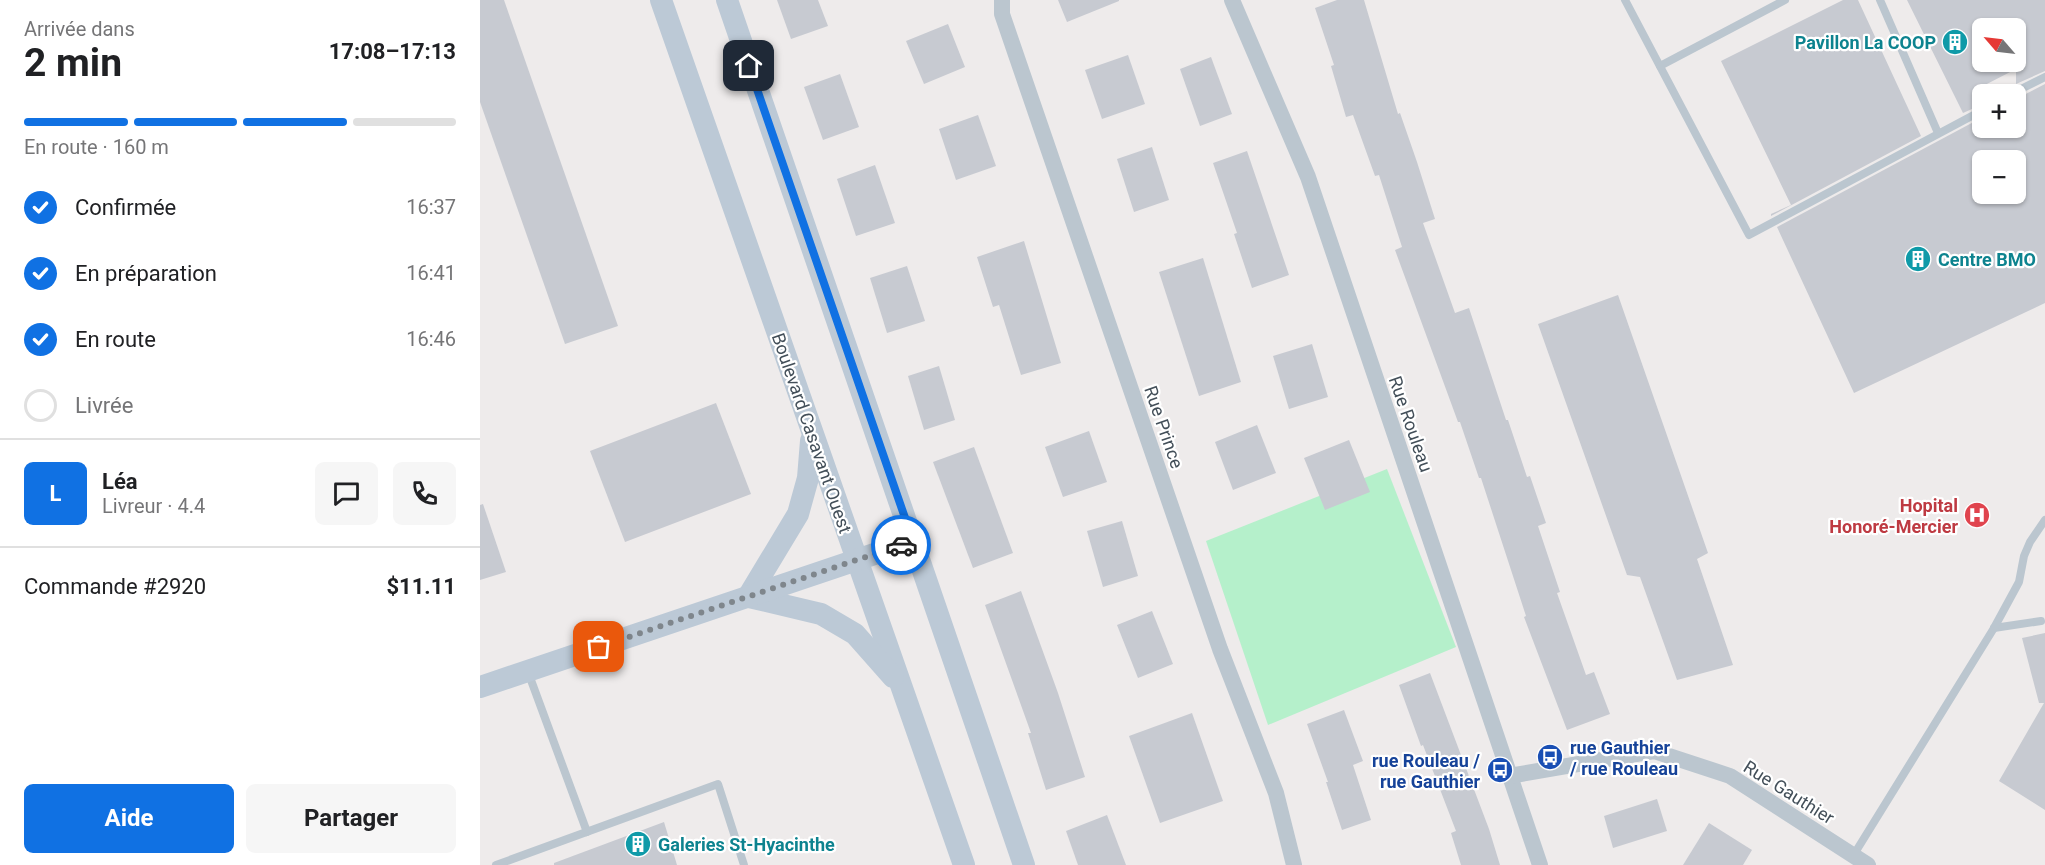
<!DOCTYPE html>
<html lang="fr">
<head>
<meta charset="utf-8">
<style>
  body { margin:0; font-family:Roboto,sans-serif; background:#f6f6f6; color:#202124; height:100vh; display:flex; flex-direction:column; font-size:22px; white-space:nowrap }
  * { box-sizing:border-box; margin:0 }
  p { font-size:20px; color:#757577 }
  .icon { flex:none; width:33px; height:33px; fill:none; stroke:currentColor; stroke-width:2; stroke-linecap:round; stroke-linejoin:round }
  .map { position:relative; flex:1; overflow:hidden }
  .side { display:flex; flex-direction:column; background:#fff; width:480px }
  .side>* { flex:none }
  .needle { width:39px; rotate:298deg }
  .tools { position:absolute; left:1492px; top:18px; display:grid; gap:12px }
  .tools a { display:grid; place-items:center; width:54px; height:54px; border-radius:9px; background:#fff; box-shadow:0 2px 4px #0004; font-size:30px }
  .pin { position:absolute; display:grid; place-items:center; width:51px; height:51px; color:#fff; margin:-26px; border-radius:12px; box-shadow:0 3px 9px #0006 }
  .courier { position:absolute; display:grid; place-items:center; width:60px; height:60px; margin:-30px; border:4px solid #1071e3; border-radius:50%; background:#fff; color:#222; box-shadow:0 2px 8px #0007 }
  .headline em { font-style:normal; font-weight:700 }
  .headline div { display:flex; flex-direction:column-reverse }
  .headline { display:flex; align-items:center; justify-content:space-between; height:102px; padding:0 24px }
  h1 { font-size:39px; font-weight:700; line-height:45px }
  .bar { display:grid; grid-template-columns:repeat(4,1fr); gap:9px 6px; align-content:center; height:72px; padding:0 24px }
  .bar i { height:8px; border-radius:4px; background:#e0e0e0 }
  .bar .on { background:#1071e3 }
  .bar p { grid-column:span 4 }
  .line { display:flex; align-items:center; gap:15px; padding:0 24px; border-top:2px solid #e0e0e0 }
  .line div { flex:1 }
  .round { display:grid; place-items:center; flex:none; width:63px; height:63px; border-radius:9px; background:#f6f6f6 }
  ol { padding:0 24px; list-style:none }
  li { display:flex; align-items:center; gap:18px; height:66px }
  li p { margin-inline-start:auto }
  li .icon { padding:6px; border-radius:50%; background:#1071e3; color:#fff; stroke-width:4 }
  li:last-child { color:#757577 }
  li i { width:33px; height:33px; border:3px solid #e0e0e0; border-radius:50% }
  .action { display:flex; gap:12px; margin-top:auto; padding:12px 24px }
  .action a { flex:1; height:69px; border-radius:9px; background:#1071e3; color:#fff; font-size:24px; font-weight:700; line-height:69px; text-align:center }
  .action a+a { background:#f6f6f6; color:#202124 }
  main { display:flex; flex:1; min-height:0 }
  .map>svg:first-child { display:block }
  .green { fill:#b5f0cb }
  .building { fill:#c7cad1; fill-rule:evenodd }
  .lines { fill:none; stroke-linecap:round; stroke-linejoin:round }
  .lane { stroke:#bbc6cf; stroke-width:8 }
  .street { stroke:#bbc6cf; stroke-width:16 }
  .secondary { stroke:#bcc9d6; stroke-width:22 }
  .done { stroke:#7f868c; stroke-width:6; stroke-dasharray:0 10.8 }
  .route { stroke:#1071e3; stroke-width:8 }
  .labels { text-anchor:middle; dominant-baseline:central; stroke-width:4.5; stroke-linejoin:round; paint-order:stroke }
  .culture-label { font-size:18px; font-weight:bold; fill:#0d838f; stroke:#fff; text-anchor:start }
  .street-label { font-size:18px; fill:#434f59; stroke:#fff }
  .health-label { font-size:18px; font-weight:bold; fill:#be3a42; stroke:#fff; text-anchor:end }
  .transit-label { font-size:18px; font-weight:bold; fill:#164399; stroke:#fff; text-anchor:start }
</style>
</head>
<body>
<main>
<section class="side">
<div class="headline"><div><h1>2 min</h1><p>Arrivée dans</p></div><em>17:08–17:13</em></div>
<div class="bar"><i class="on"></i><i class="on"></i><i class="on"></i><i></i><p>En route · 160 m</p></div>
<ol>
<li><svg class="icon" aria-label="check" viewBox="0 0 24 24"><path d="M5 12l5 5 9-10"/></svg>Confirmée<p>16:37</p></li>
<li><svg class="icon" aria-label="check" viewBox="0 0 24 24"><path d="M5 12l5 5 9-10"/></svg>En préparation<p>16:41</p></li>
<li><svg class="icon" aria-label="check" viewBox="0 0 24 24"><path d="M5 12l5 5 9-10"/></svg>En route<p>16:46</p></li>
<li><i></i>Livrée</li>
</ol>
<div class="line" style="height:108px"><b class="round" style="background:#1071e3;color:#fff">L</b><div><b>Léa</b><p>Livreur · 4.4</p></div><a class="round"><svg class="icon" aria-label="chat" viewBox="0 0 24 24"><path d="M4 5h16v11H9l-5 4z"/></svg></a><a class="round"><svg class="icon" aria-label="phone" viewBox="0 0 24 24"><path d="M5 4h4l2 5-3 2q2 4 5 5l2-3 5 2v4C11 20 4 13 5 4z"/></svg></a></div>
<div class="line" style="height:78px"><div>Commande #2920</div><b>$11.11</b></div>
<div class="action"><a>Aide</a><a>Partager</a></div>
</section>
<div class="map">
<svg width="1565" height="865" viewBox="0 0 1565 865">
  <rect width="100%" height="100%" fill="#eeebeb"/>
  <polygon class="green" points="907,469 976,647 788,725 726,541"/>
  <g class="building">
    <polygon points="0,0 24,0 138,326 85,344 0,102"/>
    <polygon points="297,0 338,0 348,26 311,39"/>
    <polygon points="578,0 639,0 639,1 587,22"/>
    <polygon points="857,0 884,0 918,114 920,113 937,162 955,219 943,223 975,313 989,308 1026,420 1028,420 1047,477 1050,476 1066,523 1058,526 1080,592 1077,593 1106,675 1114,672 1130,714 1087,730 1044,617 1046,616 1001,478 999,478 980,422 978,422 915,250 922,247 899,175 895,176 873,115 866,117 851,66 854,65 835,8"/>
    <polygon points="1363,0 1378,0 1441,136 1291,216 1291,214 1311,205 1241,61"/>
    <path d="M 1427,0 L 1565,0 L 1565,71 L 1536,84 L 1536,69 L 1503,86 L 1503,104 L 1483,113 ZM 1503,28 L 1536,28 L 1536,62 L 1503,62 Z"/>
    <polygon points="468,24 485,67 444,84 426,41"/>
    <polygon points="648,55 665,104 622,119 605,70"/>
    <polygon points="731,57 752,114 720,126 700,69"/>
    <polygon points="360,74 379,127 343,140 324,87"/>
    <path d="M 1565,84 L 1565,303 L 1374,393 L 1297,227 L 1503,117 L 1503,128 L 1536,128 L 1536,99 ZM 1503,160 L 1536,160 L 1536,194 L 1503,194 Z"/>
    <polygon points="498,115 516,166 476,180 459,129"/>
    <polygon points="672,147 689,200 654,212 637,159"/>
    <polygon points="767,151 809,275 772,288 754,234 757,233 733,163"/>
    <polygon points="395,165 415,223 376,236 357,179"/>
    <polygon points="544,241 581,363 541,375 519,305 513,307 497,257"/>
    <polygon points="723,258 761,382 719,396 679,272"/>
    <polygon points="427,266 445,321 407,333 390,278"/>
    <polygon points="1138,295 1228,553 1217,559 1253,665 1197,680 1160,577 1147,575 1058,324"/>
    <polygon points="832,344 848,397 809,409 793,356"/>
    <polygon points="459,366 475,420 444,430 428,376"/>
    <polygon points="236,403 271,494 145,542 110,451"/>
    <polygon points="777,425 796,473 753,490 735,442"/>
    <polygon points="609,431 627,482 583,497 565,447"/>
    <polygon points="869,440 890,492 845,510 824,458"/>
    <polygon points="494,447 533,553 493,568 453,462"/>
    <polygon points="3,504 26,572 0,580 0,505"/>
    <polygon points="642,521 658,576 623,587 607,531"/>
    <polygon points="541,591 578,693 605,777 566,790 548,733 551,733 505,605"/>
    <polygon points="672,611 693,664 658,678 637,625"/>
    <polygon points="1565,633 1565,810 1519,781 1564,703 1559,703 1542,638"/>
    <polygon points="950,673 1009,829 1020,865 981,865 971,833 976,831 943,745 941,746 919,685"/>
    <polygon points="864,710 883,761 873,765 891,820 862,830 846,782 848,782 827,724"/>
    <polygon points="712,713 743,801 680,823 649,736"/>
    <polygon points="1177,799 1187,831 1133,848 1124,816"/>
    <polygon points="627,815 646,865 598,865 586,831"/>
    <polygon points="184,822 197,865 74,865 74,863"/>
    <polygon points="1229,823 1272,850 1263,865 1203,865"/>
  </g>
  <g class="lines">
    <g class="lane">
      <polyline points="1145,0 1269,235 1503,110"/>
      <polyline points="1400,0 1458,133"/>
      <polyline points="1180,66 1305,0"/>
      <polyline points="1531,94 1565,77"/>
      <polyline points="1514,628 1561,621"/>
      <polyline points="48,672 107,832"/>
      <polyline points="1373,856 1514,628 1539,582 1544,556 1550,542 1565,520"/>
      <polyline points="16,865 238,784 264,865"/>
    </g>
    <g class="street">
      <polyline points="522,0 522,14 740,649 796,793 814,865"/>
      <polyline points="752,0 828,177 1060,865"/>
      <polyline points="1029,776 1174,751 1250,776 1388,865"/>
    </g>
    <g class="secondary">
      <polyline points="181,0 484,865"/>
      <polyline points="247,0 544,865"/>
      <polyline points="268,597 318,514 328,478 331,441"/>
      <polyline points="269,597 341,614 375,634 413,677"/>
      <polyline points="0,687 433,541"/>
    </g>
  </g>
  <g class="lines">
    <polyline class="done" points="119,647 421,545"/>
    <polyline class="route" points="269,66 433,541 421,545"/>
  </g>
  <defs>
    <g id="building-disc" transform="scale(1.35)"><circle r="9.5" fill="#0f9aa8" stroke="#fff"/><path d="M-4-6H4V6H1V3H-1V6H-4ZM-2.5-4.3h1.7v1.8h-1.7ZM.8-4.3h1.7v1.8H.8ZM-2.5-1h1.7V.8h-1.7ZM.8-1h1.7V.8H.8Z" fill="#fff"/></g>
    <g id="hospital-disc" transform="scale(1.35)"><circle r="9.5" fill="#e0444e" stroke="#fff"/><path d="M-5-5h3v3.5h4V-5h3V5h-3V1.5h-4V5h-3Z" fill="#fff"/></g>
    <g id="bus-disc" transform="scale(1.35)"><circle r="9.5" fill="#1a4fb4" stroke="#fff"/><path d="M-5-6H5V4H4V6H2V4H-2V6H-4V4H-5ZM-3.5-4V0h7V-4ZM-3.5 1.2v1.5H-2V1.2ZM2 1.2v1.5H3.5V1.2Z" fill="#fff"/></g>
  </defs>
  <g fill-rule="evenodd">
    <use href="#building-disc" x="1475" y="42"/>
    <use href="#building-disc" x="1438" y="259"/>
    <use href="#hospital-disc" x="1497" y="515"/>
    <use href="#bus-disc" x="1070" y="757"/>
    <use href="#bus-disc" x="1020" y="770"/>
    <use href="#building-disc" x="158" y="844"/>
  </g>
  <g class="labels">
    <g class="culture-label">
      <text x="1456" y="42" text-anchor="end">Pavillon La COOP</text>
      <text x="1458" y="259">Centre BMO</text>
      <text x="178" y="844">Galeries St-Hyacinthe</text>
    </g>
    <g class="street-label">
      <text transform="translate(931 424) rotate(71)">Rue Rouleau</text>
      <text transform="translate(684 427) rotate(71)">Rue Prince</text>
      <text transform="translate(332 433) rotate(71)">Boulevard Casavant Ouest</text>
      <text transform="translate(1309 792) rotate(32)">Rue Gauthier</text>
    </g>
    <g class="health-label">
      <text x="1478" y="505">Hopital<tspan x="1478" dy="21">Honoré-Mercier</tspan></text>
    </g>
    <g class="transit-label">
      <text x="1090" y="747">rue Gauthier<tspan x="1090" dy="21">/ rue Rouleau</tspan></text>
      <text x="1000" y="760" text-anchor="end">rue Rouleau /<tspan x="1000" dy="21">rue Gauthier</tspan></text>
    </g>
  </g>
</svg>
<div class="tools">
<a><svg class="needle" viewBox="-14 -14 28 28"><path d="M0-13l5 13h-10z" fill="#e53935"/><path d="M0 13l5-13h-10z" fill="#757577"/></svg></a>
<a>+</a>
<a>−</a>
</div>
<div class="pin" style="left:119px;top:647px;background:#ea580c"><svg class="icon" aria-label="bag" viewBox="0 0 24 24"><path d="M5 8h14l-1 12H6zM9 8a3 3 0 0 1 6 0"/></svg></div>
<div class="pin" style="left:269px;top:66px;background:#1f2937"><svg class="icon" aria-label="home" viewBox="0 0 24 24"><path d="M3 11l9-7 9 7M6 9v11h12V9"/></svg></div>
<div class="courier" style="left:421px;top:545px"><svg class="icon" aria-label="car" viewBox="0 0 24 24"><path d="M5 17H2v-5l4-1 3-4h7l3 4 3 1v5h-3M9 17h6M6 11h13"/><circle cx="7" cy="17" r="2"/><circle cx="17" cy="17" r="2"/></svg></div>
</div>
</main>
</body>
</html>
